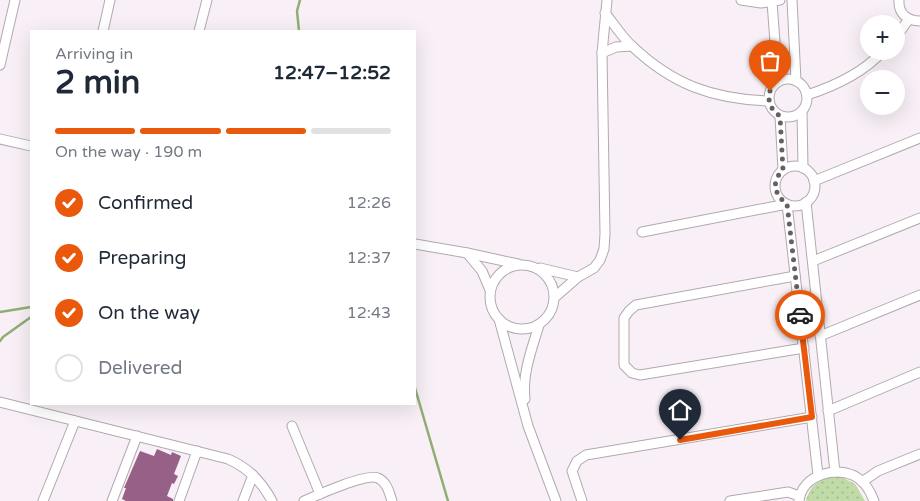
<!DOCTYPE html>
<html lang="en">
<head>
<meta charset="utf-8">
<style>
  body { margin:0; font-family:"Varela Round",sans-serif; background:#f2f2f3; color:#1f2937; height:100vh; display:flex; flex-direction:column; font-size:19px; white-space:nowrap }
  * { box-sizing:border-box; margin:0 }
  p { font-size:16px; color:#747a83 }
  .icon { flex:none; width:28px; height:28px; fill:none; stroke:currentColor; stroke-width:2; stroke-linecap:round; stroke-linejoin:round }
  .map { position:relative; flex:1; overflow:hidden }
  .drawer { position:absolute; left:30px; top:30px; width:386px; height:375px; display:flex; flex-direction:column; background:#fff; border-radius:0px; box-shadow:0 5px 20px #0002 }
  .drawer>* { flex:none }
  .buttons { position:absolute; left:860px; top:15px; display:grid; gap:10px }
  .buttons a { display:grid; place-items:center; width:45px; height:45px; border-radius:50%; background:#fff; box-shadow:0 5px 20px #0002; font-size:25px }
  .pin { position:absolute; display:grid; place-items:center; width:42px; height:42px; color:#fff; margin:-51px -21px; border-radius:50% 50% 50% 0; rotate:-45deg; box-shadow:0 0 5px #0007 }
  .pin .icon { rotate:45deg }
  .courier { position:absolute; display:grid; place-items:center; width:50px; height:50px; margin:-25px; border:4px solid #ea580c; border-radius:50%; background:#fff; color:#222; box-shadow:0 1px 6px #0007 }
  .summary em { font-style:normal; font-weight:800 }
  .summary div { display:flex; flex-direction:column-reverse }
  .summary { display:flex; align-items:center; justify-content:space-between; height:85px; padding:0 25px }
  h1 { font-size:32px; font-weight:800; line-height:38px }
  .bar { display:grid; grid-template-columns:repeat(4,1fr); gap:8px 5px; align-content:center; height:60px; padding:0 25px }
  .bar i { height:6px; border-radius:4px; background:#e0e1e3 }
  .bar .on { background:#ea580c }
  .bar p { grid-column:span 4 }
  ol { padding:0 25px; list-style:none }
  li { display:flex; align-items:center; gap:15px; height:55px }
  li p { margin-inline-start:auto }
  li .icon { padding:5px; border-radius:50%; background:#ea580c; color:#fff; stroke-width:4 }
  li:last-child { color:#747a83 }
  li i { width:28px; height:28px; border:2px solid #e0e1e3; border-radius:50% }
  .map>svg:first-child { display:block }
  .park { fill:url(#park-dots) }
  .lines { fill:none; stroke-linecap:round; stroke-linejoin:round }
  .stream { stroke:#90ae73; stroke-width:2.5 }
  .building { fill:#966087 }
  .street-casing { stroke:#b1a9af; stroke-width:11 }
  .street { stroke:#fff; stroke-width:9 }
  .done { stroke:#646063; stroke-width:5; stroke-dasharray:0 9 }
  .route { stroke:#ea580c; stroke-width:6 }
</style>
</head>
<body>
<div class="map">
<svg width="920" height="501" viewBox="0 0 920 501">
  <defs>
    <pattern id="park-dots" width="8" height="8" patternUnits="userSpaceOnUse" patternTransform="scale(1.25)"><rect width="8" height="8" fill="#c0dba7"/><path d="M2 2h.1M6 6h.1" fill="none" stroke="#a4bb8f" stroke-width="1.8" stroke-linecap="round"/></pattern>
  </defs>
  <rect width="100%" height="100%" fill="#f8f0f6"/>
  <path class="park" d="M 840,476 L 855,484 L 865,501 L 806,501 C 810,483 823,477 840,476 Z"/>
  <g class="lines">
    <g class="stream">
      <polyline points="299,31 297,11 300,0"/>
      <polyline points="0,312 31,307"/>
      <polyline points="0,341 3,337 31,317"/>
      <polyline points="415,388 448,501"/>
    </g>
  </g>
  <polygon class="building" points="157,449 171,455 172,452 181,456 174,474 178,476 174,484 172,483 167,496 173,499 173,501 126,501 122,499 126,488 124,488 140,451 154,456"/>
  <g class="lines">
    <g class="street-casing">
      <g id="street">
        <polyline points="741,0 761,3 780,0"/>
        <polyline points="792,0 796,81"/>
        <path d="M 899,0 C 898,13 907,21 920,21"/>
        <polyline points="772,2 778,82"/>
        <path d="M 605,13 C 614,24 622,37 632,46 C 673,85 713,99 769,101"/>
        <polyline points="103,31 110,0"/>
        <polyline points="199,31 207,0"/>
        <polyline points="896,37 909,19"/>
        <polyline points="602,53 616,47 632,46"/>
        <polyline points="0,65 15,0"/>
        <circle cx="788" cy="98" r="19"/>
        <path d="M 807,95 C 835,86 863,73 883,51"/>
        <polyline points="802,112 803,168"/>
        <polyline points="780,116 783,170"/>
        <polyline points="0,139 31,146"/>
        <circle cx="795" cy="186" r="20"/>
        <polyline points="814,181 920,138"/>
        <polyline points="806,202 835,472"/>
        <polyline points="642,232 787,204 818,475"/>
        <polyline points="415,244 467,253 518,264"/>
        <polyline points="467,253 482,271 490,290"/>
        <polyline points="813,261 920,218"/>
        <circle cx="522" cy="297" r="32"/>
        <polyline points="540,268 578,277"/>
        <polyline points="795,276 636,305 629,311 624,318 624,365 632,373 640,375 804,348"/>
        <polyline points="555,297 578,277 594,268 600,260 604,249 605,234 602,53 607,0"/>
        <polyline points="499,319 528,426 556,501"/>
        <polyline points="820,336 920,295"/>
        <path d="M 525,399 C 522,373 532,349 539,325"/>
        <path d="M 0,402 L 228,459 C 247,467 262,482 272,501"/>
        <polyline points="828,411 920,372"/>
        <polyline points="292,426 320,494"/>
        <polyline points="862,482 878,471 920,454"/>
        <polyline points="43,501 75,421"/>
        <polyline points="112,501 137,436"/>
        <polyline points="179,501 197,451"/>
        <polyline points="243,501 253,475"/>
        <path d="M 304,501 C 317,495 367,473 378,478 C 387,482 389,492 392,501"/>
        <polyline points="582,501 572,471 577,461 586,455 812,417"/>
        <polyline points="730,501 788,492 799,496"/>
        <path d="M 799,501 C 802,474 838,465 858,478 C 866,483 871,493 874,501"/>
      </g>
    </g>
    <use href="#street" class="street"/>
  </g>
  <g class="lines">
    <path class="done" d="M 770,91 C 767,102 771,110 780,116 L 783,170 L 779,174 L 775,185 L 778,196 L 787,204 L 800,315"/>
    <polyline class="route" points="680,440 812,417 800,315"/>
  </g>
</svg>
<div class="buttons">
<a>+</a>
<a>−</a>
</div>
<div class="pin" style="left:770px;top:91px;background:#ea580c"><svg class="icon" aria-label="bag" viewBox="0 0 24 24"><path d="M5 8h14l-1 12H6zM9 8a3 3 0 0 1 6 0"/></svg></div>
<div class="pin" style="left:680px;top:440px;background:#1f2937"><svg class="icon" aria-label="home" viewBox="0 0 24 24"><path d="M3 11l9-7 9 7M6 9v11h12V9"/></svg></div>
<div class="courier" style="left:800px;top:315px"><svg class="icon" aria-label="car" viewBox="0 0 24 24"><path d="M5 17H2v-5l4-1 3-4h7l3 4 3 1v5h-3M9 17h6M6 11h13"/><circle cx="7" cy="17" r="2"/><circle cx="17" cy="17" r="2"/></svg></div>
<section class="drawer">
<div class="summary"><div><h1>2 min</h1><p>Arriving in</p></div><em>12:47–12:52</em></div>
<div class="bar"><i class="on"></i><i class="on"></i><i class="on"></i><i></i><p>On the way · 190 m</p></div>
<ol>
<li><svg class="icon" aria-label="check" viewBox="0 0 24 24"><path d="M5 12l5 5 9-10"/></svg>Confirmed<p>12:26</p></li>
<li><svg class="icon" aria-label="check" viewBox="0 0 24 24"><path d="M5 12l5 5 9-10"/></svg>Preparing<p>12:37</p></li>
<li><svg class="icon" aria-label="check" viewBox="0 0 24 24"><path d="M5 12l5 5 9-10"/></svg>On the way<p>12:43</p></li>
<li><i></i>Delivered</li>
</ol>
</section>
</div>
</body>
</html>
